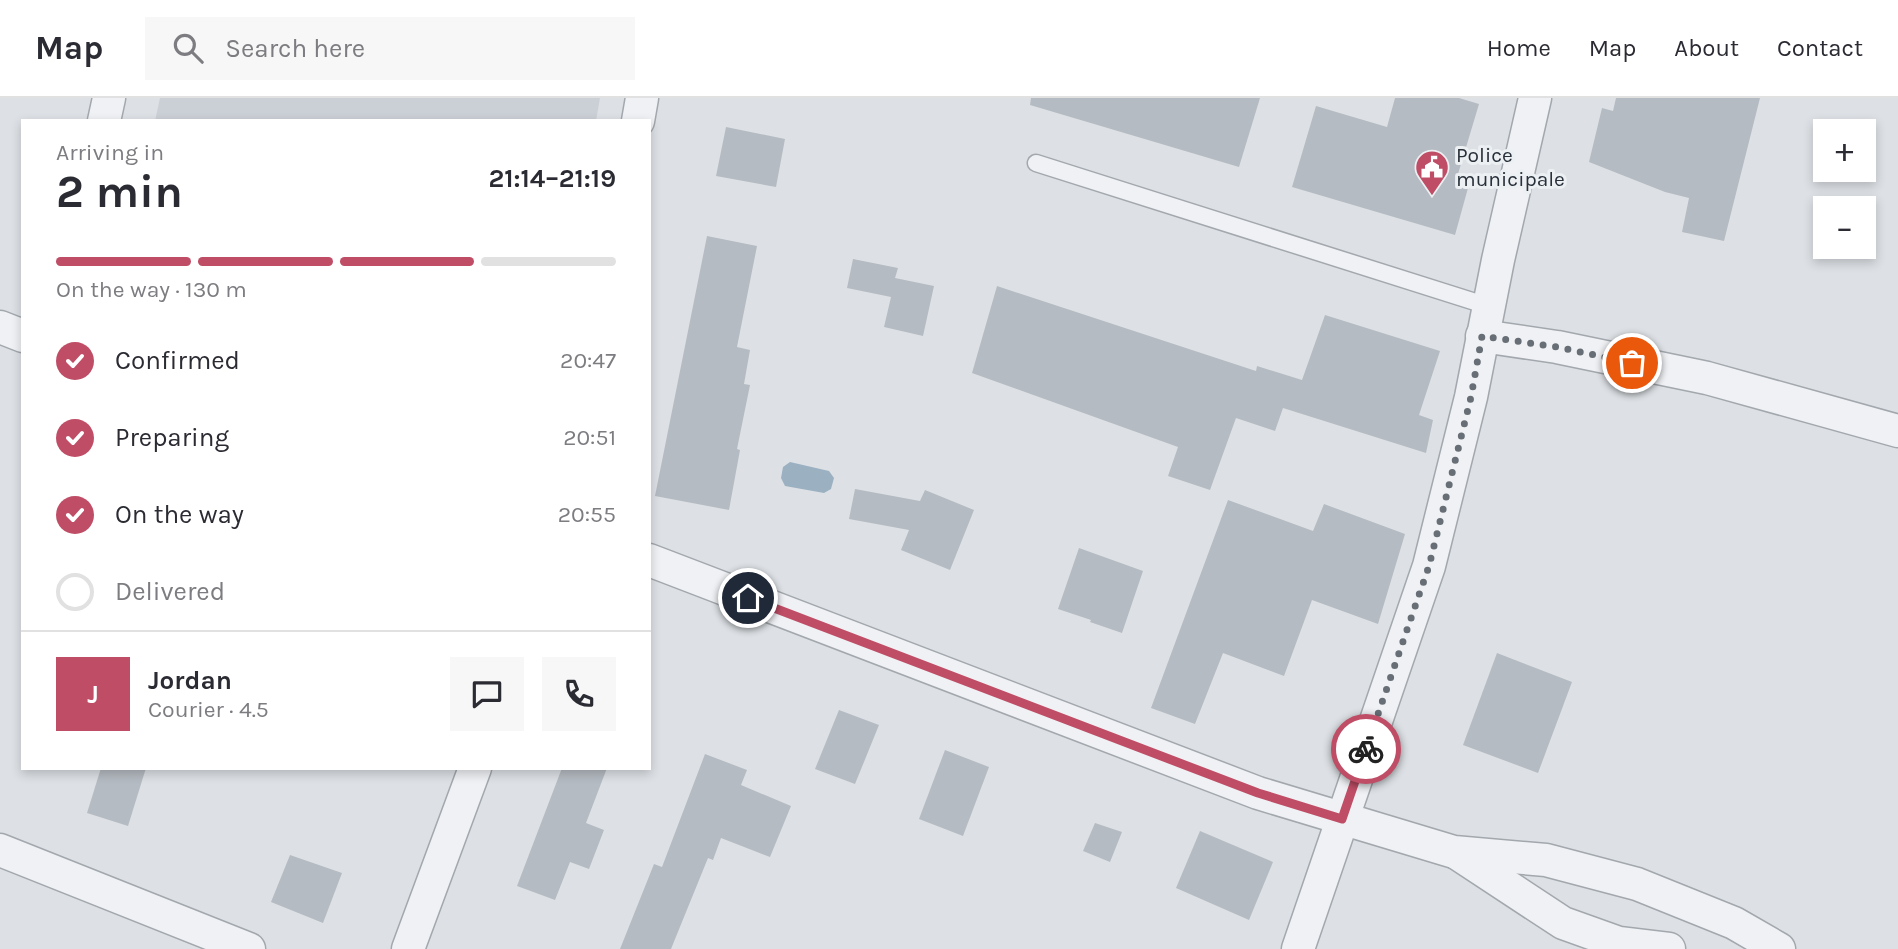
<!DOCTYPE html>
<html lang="en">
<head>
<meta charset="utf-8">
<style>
  body { margin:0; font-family:Karla,sans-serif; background:#f7f7f7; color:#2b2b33; height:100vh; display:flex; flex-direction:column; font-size:26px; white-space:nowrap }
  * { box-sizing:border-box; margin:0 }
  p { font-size:23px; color:#7c7c81 }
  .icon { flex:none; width:38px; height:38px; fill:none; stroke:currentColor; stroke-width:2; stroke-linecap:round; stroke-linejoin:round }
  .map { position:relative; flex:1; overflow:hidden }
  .panel { position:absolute; left:21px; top:21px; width:630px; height:651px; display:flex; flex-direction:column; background:#fff; border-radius:0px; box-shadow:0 4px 10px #0003 }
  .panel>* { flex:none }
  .tools { position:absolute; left:1813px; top:21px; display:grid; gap:14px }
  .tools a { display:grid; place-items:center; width:63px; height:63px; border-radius:0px; background:#fff; box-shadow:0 4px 10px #0003; font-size:35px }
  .pin { position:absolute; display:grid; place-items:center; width:60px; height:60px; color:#fff; margin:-30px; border:4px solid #fff; border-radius:50%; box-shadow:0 2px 7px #0007 }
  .courier { position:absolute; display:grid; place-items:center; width:70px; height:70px; margin:-35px; border:5px solid #bf4d66; border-radius:50%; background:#fff; color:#222; box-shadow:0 2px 9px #0007 }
  .head em { font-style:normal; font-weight:700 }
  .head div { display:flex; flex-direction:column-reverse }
  .head { display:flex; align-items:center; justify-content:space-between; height:119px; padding:0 35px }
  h1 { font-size:46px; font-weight:700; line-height:52px }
  .bar { display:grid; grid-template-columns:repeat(4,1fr); gap:10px 7px; align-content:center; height:84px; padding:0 35px }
  .bar i { height:9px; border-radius:5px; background:#e1e1e2 }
  .bar .current { background:#bf4d66 }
  .bar p { grid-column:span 4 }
  .line { display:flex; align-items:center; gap:18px; padding:0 35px; border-top:2px solid #e1e1e2 }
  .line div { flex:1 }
  .round { display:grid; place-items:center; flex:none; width:74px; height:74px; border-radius:0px; background:#f7f7f7 }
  ol { padding:0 35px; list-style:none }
  li { display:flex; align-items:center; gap:21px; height:77px }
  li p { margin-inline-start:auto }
  li .icon { padding:7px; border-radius:50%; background:#bf4d66; color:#fff; stroke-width:4 }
  li:last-child { color:#7c7c81 }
  li i { width:38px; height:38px; border:4px solid #e1e1e2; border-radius:50% }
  header { display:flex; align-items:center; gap:42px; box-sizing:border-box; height:98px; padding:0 35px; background:#fff; border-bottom:2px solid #e1e1e2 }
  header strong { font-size:33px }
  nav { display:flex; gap:38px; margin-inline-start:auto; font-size:24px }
  .search { width:490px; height:63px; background:#f7f7f7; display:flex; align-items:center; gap:18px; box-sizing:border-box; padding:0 24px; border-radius:0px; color:#7c7c81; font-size:26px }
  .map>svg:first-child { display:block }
  .built { fill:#cbd0d6 }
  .water { fill:#9bb1c2 }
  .building { fill:#b5bbc2 }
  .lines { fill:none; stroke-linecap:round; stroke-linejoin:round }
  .lane-casing { stroke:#a3a8ae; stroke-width:19 }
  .street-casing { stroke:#a3a8ae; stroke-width:35 }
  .lane { stroke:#eff1f4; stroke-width:16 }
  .street { stroke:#eff1f4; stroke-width:32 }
  .done { stroke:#676e76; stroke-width:7; stroke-dasharray:0 12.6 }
  .route { stroke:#bf4d66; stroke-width:9 }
  .labels { text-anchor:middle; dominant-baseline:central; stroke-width:6; stroke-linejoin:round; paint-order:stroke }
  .poi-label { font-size:21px; fill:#28303a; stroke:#ecf0f3; text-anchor:start }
</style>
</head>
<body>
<header>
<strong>Map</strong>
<div class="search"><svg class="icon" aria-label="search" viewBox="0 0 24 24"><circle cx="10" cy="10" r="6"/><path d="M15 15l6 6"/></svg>Search here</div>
<nav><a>Home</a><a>Map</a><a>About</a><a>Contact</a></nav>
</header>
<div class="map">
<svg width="1898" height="851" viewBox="0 0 1898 851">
  <rect width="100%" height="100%" fill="#dde1e5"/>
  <polygon class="built" points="160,0 600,0 596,23 155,23"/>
  <polygon class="water" points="790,364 829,373 834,380 831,391 824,395 785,388 781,380 783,369"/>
  <g class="building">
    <polygon points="1031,0 1260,0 1239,69 1030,7"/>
    <polygon points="1395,0 1459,0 1479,6 1455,86 1468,90 1455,137 1292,89 1316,8 1387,29"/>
    <polygon points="1616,0 1760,0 1724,143 1682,134 1689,100 1665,94 1589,64 1602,10 1613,13"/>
    <polygon points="726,29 785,41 776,89 716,78"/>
    <polygon points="707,138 757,148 737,249 750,252 744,286 750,287 737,351 740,352 729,412 655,398"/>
    <polygon points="853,161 898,170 895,180 934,188 923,238 884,229 891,199 847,190"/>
    <polygon points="997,188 1256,273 1257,268 1302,282 1325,217 1440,253 1419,317 1433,322 1426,355 1283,310 1275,333 1236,320 1210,392 1168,378 1178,349 972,275"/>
    <polygon points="855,391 920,403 925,392 974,412 950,472 901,452 909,432 849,421"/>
    <polygon points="1228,402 1313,433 1324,406 1405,436 1378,526 1312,502 1284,578 1223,555 1195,626 1151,610"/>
    <polygon points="1079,450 1143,473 1122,535 1090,524 1091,522 1058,511"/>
    <polygon points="1497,555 1572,584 1538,675 1463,647"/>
    <polygon points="839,612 879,627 855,686 815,671"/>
    <polygon points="945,652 989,669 963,738 919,721"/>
    <polygon points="705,656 747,672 741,687 791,708 770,759 721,740 713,762 708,760 671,851 620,851 654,766 662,769"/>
    <polygon points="101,670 146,670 128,728 87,715"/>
    <polygon points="562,670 607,670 586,725 604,732 589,771 570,764 555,802 517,788"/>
    <polygon points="1095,725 1122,734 1110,764 1083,753"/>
    <polygon points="1200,733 1273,764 1249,822 1176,790"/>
    <polygon points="290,757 342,775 323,825 271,804"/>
  </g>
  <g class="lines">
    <g class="lane-casing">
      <polyline id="lane" points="1036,65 1488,208"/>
    </g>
    <g class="street-casing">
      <g id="street">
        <polyline points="104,23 109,0"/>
        <polyline points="638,23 642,0"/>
        <polyline points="0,229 23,238"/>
        <polyline points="1482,238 1557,249 1707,280 1898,333"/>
        <polyline points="649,462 1258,695 1454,754 1546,762 1637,786 1734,825 1779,851"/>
        <polyline points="0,752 249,851"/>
        <polyline points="1458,756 1563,825 1619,845 1669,851"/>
        <polyline points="408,851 475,670"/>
        <polyline points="1298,851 1429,468 1471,299 1498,162 1535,0"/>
      </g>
    </g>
    <use href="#lane" class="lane"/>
    <use href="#street" class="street"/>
  </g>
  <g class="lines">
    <polyline class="done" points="1366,651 1429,468 1471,299 1482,238 1557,249 1632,265"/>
    <polyline class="route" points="748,500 1258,695 1342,721 1366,651"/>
  </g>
  <defs>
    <g id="civic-pin" transform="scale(1.75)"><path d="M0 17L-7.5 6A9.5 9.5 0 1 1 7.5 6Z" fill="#bf4d66" stroke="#ecf0f3"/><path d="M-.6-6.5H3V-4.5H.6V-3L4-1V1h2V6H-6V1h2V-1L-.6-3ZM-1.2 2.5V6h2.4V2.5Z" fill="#fff"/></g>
  </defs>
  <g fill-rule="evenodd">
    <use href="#civic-pin" x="1432" y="69"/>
  </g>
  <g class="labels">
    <g class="poi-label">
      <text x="1456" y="57">Police<tspan x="1456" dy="24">municipale</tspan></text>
    </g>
  </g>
</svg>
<div class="tools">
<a>+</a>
<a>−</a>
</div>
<div class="pin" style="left:1632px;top:265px;background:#ea580c"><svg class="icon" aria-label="bag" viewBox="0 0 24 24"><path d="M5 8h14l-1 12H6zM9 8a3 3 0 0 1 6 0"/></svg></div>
<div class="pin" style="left:748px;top:500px;background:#1f2937"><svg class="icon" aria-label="home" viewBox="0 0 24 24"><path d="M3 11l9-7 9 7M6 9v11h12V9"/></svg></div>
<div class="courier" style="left:1366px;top:651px"><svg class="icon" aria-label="bike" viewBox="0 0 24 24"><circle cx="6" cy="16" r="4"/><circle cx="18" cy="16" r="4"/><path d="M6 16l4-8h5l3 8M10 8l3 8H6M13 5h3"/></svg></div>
<section class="panel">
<div class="head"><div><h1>2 min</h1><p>Arriving in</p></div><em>21:14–21:19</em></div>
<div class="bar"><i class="current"></i><i class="current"></i><i class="current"></i><i></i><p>On the way · 130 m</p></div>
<ol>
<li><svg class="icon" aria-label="check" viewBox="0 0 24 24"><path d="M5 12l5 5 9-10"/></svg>Confirmed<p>20:47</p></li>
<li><svg class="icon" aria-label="check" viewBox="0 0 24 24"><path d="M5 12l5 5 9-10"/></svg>Preparing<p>20:51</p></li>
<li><svg class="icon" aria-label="check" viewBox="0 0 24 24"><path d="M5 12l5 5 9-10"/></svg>On the way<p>20:55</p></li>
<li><i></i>Delivered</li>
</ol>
<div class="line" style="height:126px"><b class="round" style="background:#bf4d66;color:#fff">J</b><div><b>Jordan</b><p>Courier · 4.5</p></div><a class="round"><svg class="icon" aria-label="chat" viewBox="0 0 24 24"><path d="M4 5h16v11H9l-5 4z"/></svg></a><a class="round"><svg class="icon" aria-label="phone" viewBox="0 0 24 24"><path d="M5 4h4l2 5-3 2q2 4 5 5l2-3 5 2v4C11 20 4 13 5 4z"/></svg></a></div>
</section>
</div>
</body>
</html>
